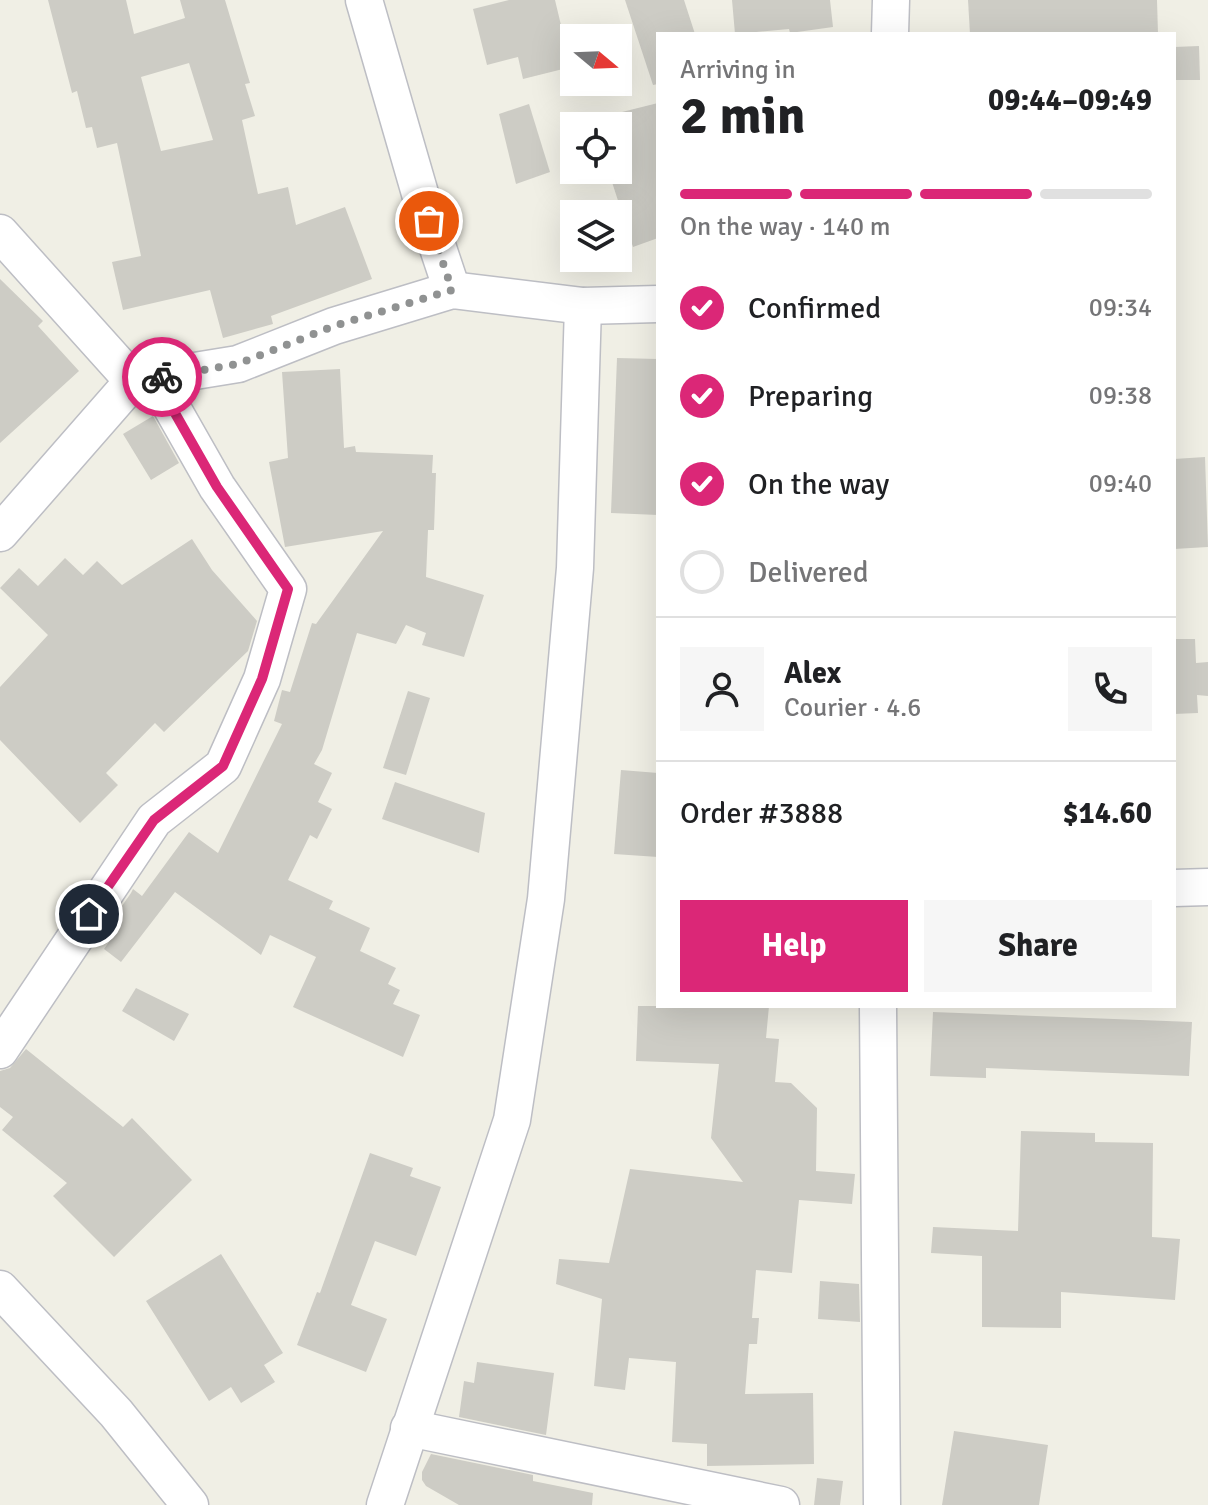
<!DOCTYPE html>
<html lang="en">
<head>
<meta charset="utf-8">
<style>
  body { margin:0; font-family:Signika,sans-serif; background:#f6f6f6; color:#202124; height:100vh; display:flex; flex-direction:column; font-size:30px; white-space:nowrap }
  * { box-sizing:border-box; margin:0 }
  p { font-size:26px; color:#757577 }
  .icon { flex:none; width:44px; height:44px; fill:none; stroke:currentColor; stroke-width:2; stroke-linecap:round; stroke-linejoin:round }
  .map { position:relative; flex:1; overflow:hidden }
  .details { position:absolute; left:656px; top:32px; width:520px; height:976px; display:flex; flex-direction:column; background:#fff; border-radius:0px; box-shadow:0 8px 32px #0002 }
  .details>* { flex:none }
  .needle { width:52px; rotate:109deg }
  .tools { position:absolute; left:560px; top:24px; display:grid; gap:16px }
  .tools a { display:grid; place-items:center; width:72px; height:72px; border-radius:0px; background:#fff; box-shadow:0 8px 32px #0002; font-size:40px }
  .pin { position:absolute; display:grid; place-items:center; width:68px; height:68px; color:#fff; margin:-34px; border:4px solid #fff; border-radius:50%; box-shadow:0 2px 8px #0007 }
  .courier { position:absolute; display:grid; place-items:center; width:80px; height:80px; margin:-40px; border:6px solid #db2777; border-radius:50%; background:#fff; color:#222; box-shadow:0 2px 10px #0007 }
  .summary em { font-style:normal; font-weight:700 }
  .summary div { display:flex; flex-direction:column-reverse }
  .summary { display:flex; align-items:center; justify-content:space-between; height:136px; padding:0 24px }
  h1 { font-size:52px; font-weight:700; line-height:60px }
  .bar { display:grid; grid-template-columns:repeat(4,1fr); gap:12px 8px; align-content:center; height:96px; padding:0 24px }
  .bar i { height:10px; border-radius:6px; background:#e0e0e0 }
  .bar .on { background:#db2777 }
  .bar p { grid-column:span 4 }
  .line { display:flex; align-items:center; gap:20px; padding:0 24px; border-top:2px solid #e0e0e0 }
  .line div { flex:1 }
  .round { display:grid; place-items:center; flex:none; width:84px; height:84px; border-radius:0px; background:#f6f6f6 }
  ol { padding:0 24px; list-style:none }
  li { display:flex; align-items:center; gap:24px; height:88px }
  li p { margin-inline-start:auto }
  li .icon { padding:8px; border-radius:50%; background:#db2777; color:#fff; stroke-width:4 }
  li:last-child { color:#757577 }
  li i { width:44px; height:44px; border:4px solid #e0e0e0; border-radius:50% }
  .cta { display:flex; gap:16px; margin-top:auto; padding:16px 24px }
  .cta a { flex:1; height:92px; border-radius:0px; background:#db2777; color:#fff; font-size:32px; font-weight:700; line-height:92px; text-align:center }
  .cta a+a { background:#f6f6f6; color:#202124 }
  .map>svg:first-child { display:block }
  .building { fill:#cdccc5; fill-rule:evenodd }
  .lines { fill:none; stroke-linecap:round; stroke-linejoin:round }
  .minor-casing { stroke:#bdbec4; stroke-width:39 }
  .minor { stroke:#fff; stroke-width:36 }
  .done { stroke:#909292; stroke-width:8; stroke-dasharray:0 14.4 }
  .route { stroke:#db2777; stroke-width:10 }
</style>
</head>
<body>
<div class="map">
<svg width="1208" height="1505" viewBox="0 0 1208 1505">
  <rect width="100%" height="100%" fill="#f0efe5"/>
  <g class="building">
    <path d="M 48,0 L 126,0 L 134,34 L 185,18 L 180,0 L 225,0 L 250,83 L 245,84 L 255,116 L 242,120 L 258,194 L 288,187 L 296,225 L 345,207 L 372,279 L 271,316 L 273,324 L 223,338 L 210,290 L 123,310 L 112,262 L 141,256 L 117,143 L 97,148 L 92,127 L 86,128 L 77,91 L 72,93 ZM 189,63 L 213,140 L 161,151 L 141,77 Z"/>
    <polygon points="509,0 555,0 571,67 523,79 518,57 487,65 473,9"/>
    <polygon points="625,0 684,0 695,34 658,34 658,84 653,85"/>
    <polygon points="732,0 830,0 833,27 790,33 789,29 735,34"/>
    <polygon points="968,0 1157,0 1158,34 970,34"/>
    <polygon points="1199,46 1200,80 1174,80 1174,47"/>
    <polygon points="658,103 658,238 633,247 611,179 618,176 618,113"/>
    <polygon points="529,104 550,172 516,184 499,114"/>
    <polygon points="0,279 43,321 38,326 79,371 0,443"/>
    <polygon points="617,358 658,359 658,515 611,513"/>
    <polygon points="340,369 344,448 355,446 356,452 433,455 432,473 436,473 434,530 428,530 426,577 484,595 464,657 422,645 426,633 406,625 396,644 357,633 322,750 314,764 332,773 318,802 332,809 317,839 310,835 288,880 333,901 329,909 370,928 360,951 396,968 388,984 400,990 393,1004 420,1015 403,1057 293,1007 316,957 270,935 261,955 175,892 121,962 104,949 118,929 110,923 131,893 133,889 142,896 189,832 218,853 282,724 274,721 282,690 290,692 312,623 316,624 383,531 285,547 269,462 288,458 282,372"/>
    <polygon points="153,416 179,463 151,480 123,434"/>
    <polygon points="1205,457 1208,547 1174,549 1174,459"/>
    <polygon points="192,539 212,570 257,621 248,651 164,732 155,723 106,773 118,785 80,823 0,740 0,687 48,635 0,588 19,568 38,586 65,558 83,575 97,561 122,585"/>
    <polygon points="1174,639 1195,639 1196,663 1208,662 1208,696 1197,695 1198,713 1174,714"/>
    <polygon points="408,691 430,698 406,775 383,768"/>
    <polygon points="621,770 658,773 658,857 614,854"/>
    <polygon points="395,782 485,813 479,853 382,819"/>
    <polygon points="136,988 189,1014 174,1041 122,1011"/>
    <polygon points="638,1006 769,1006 766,1038 779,1039 775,1082 791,1083 817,1108 816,1171 855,1174 852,1204 799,1200 792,1273 756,1270 752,1318 759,1318 757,1344 749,1344 745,1394 813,1393 814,1464 707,1466 707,1444 672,1442 676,1362 629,1358 625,1390 594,1386 602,1299 556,1284 559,1259 609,1263 630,1169 743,1182 711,1138 719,1064 636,1061"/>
    <polygon points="933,1012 1192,1022 1189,1076 986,1068 986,1078 930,1076"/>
    <polygon points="26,1049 123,1127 132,1118 192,1180 114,1257 53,1196 67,1183 2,1130 13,1117 0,1107 0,1071 10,1068"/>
    <polygon points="1021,1131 1095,1133 1095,1142 1153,1143 1152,1237 1180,1239 1175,1300 1061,1292 1061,1328 982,1327 982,1256 931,1253 933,1227 1018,1231"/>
    <polygon points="370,1153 413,1168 410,1176 441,1187 416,1256 375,1241 351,1305 387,1319 366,1372 297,1345 317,1292 320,1293"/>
    <polygon points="221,1254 283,1353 264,1365 275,1382 241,1403 231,1387 209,1401 146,1301"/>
    <polygon points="820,1281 859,1284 860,1322 818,1319"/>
    <polygon points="477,1362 554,1373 546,1435 459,1417 464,1381 474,1383"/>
    <polygon points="954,1431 1048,1445 1039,1505 942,1505"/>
    <polygon points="431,1454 533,1475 533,1481 593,1493 592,1505 459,1505 426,1486 422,1480 422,1472"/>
    <polygon points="817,1478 843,1481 840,1505 814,1505"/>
  </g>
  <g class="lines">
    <g class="minor-casing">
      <g id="minor">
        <polyline points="364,0 421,197 452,290"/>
        <polyline points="890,34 891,0"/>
        <polyline points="0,233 133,381"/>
        <polyline points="0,533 133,381 238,364 334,326 452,290 583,306 658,304"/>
        <polyline points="1174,888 1208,887"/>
        <polyline points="878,1006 882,1505"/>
        <polyline points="0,1050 154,820 223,766 262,679 288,589 217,487 155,378"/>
        <polyline points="0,1289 116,1413 190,1505"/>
        <polyline points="409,1428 781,1505"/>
        <polyline points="385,1505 512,1120 546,899 575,568 583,306"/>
      </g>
    </g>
    <use href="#minor" class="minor"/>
  </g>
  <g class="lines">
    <polyline class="done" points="162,377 238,364 334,326 452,290 429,221"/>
    <polyline class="route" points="89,914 154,820 223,766 262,679 288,589 217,487 155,378 162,377"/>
  </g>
</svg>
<div class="tools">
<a><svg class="needle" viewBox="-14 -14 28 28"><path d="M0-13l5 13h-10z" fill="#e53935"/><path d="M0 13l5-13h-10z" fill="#757577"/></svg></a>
<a><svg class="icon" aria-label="locate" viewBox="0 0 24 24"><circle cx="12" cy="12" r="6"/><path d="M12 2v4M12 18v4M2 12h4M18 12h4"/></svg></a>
<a><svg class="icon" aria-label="layers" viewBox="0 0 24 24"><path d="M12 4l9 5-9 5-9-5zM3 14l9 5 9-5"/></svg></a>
</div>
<div class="pin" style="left:429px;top:221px;background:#ea580c"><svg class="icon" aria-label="bag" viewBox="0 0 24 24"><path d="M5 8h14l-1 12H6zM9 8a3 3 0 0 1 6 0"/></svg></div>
<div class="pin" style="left:89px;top:914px;background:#1f2937"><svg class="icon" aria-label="home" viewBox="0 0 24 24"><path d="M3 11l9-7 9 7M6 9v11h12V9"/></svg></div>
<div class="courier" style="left:162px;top:377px"><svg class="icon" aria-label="bike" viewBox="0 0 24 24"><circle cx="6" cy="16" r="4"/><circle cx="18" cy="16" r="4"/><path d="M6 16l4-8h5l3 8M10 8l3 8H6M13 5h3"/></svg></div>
<section class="details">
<div class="summary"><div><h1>2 min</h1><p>Arriving in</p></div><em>09:44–09:49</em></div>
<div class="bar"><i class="on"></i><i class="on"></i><i class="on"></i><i></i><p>On the way · 140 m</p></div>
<ol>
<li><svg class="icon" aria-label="check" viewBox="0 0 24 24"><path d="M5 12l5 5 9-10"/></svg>Confirmed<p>09:34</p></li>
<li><svg class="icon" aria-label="check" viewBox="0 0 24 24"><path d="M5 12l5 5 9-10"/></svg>Preparing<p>09:38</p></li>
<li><svg class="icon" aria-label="check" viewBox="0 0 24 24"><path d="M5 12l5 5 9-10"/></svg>On the way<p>09:40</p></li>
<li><i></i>Delivered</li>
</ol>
<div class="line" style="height:144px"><a class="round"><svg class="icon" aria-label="person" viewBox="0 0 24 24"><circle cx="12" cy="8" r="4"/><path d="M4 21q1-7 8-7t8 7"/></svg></a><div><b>Alex</b><p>Courier · 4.6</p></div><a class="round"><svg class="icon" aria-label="phone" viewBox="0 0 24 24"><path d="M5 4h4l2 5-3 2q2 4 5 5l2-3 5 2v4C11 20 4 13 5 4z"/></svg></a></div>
<div class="line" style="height:104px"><div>Order #3888</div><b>$14.60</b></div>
<div class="cta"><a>Help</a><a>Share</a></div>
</section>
</div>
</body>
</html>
